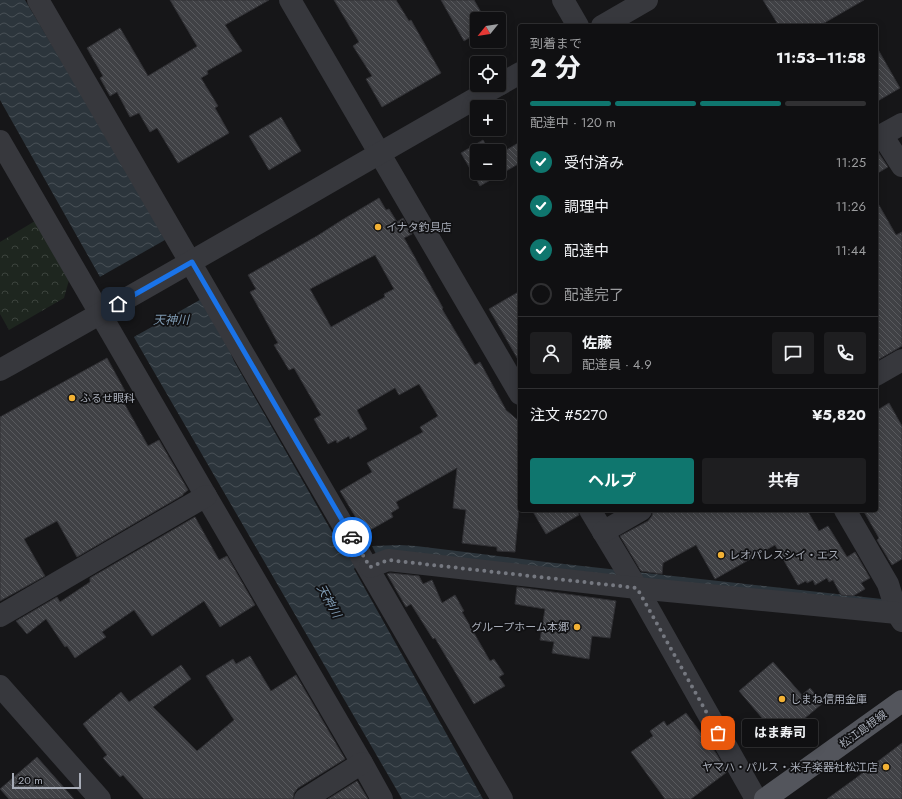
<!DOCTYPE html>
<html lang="ja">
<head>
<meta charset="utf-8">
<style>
  body { margin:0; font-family:Jost,"Noto Sans JP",sans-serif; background:#1e1e20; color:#f1f3f6; height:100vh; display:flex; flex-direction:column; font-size:15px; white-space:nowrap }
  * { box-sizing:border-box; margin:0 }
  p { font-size:13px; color:#9c9d9f }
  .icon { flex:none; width:22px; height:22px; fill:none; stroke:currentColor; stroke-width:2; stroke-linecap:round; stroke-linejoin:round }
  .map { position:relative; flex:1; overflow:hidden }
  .details { position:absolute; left:518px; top:24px; width:360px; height:488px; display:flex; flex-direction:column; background:#101012; border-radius:4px; box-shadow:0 2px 10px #0003,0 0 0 1px #303032 }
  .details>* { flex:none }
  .needle { width:26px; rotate:240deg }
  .buttons { position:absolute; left:470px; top:12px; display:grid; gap:8px }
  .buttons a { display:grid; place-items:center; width:36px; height:36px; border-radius:4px; background:#101012; box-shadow:0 2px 10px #0003,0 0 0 1px #303032; font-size:20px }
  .scale { position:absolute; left:12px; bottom:10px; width:69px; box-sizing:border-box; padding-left:4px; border:2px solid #a8adb8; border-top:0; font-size:11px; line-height:14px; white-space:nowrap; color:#a8adb8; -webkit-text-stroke:3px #111113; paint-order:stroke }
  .pin { position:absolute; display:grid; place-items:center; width:34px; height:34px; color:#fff; margin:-17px; border-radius:8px; box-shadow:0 2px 6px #0006 }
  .courier { position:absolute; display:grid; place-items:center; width:40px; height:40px; margin:-20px; border:3px solid #1a73e8; border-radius:50%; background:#fff; color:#222; box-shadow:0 1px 5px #0007 }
  .bubble { position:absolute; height:28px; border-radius:4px; background:#101012; box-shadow:0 2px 10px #0003,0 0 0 1px #303032; font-size:13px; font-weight:700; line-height:28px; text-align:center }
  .head em { font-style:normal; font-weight:700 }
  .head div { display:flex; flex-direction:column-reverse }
  .head { display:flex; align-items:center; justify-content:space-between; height:68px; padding:0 12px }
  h1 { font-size:26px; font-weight:700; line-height:30px }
  .bar { display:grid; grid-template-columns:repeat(4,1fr); gap:6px 4px; align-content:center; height:48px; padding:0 12px }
  .bar i { height:5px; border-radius:3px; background:#303032 }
  .bar .on { background:#0f766e }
  .bar p { grid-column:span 4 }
  .line { display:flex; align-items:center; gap:10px; padding:0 12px; border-top:1px solid #303032 }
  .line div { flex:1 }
  .round { display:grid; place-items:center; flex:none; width:42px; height:42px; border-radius:4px; background:#1e1e20 }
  ol { padding:0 12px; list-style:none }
  li { display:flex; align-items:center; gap:12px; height:44px }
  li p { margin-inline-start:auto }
  li .icon { padding:4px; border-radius:50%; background:#0f766e; color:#fff; stroke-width:4 }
  li:last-child { color:#9c9d9f }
  li i { width:22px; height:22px; border:2px solid #303032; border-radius:50% }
  .cta { display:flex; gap:8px; margin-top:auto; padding:8px 12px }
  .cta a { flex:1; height:46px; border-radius:4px; background:#0f766e; color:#fff; font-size:16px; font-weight:700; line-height:46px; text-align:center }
  .cta a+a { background:#1e1e20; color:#f1f3f6 }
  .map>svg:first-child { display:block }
  .park { fill:url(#park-crowns) }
  .water { fill:url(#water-waves) }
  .pier { fill:#161618 }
  .building { fill:url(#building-back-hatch); stroke:#303034; fill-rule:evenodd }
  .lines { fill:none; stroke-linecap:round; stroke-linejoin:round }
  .minor { stroke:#37383d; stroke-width:22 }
  .major { stroke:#53555c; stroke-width:22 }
  .done { stroke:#757880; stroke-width:4; stroke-dasharray:0 7.2 }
  .route { stroke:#1a73e8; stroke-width:5 }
  .poi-dot { fill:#f2b134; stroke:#111113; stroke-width:1.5 }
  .labels { text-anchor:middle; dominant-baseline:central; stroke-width:3.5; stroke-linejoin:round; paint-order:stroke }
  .poi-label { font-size:11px; fill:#a8adb8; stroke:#111113; text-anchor:start }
  .street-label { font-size:11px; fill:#a8adb8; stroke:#111113 }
  .water-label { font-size:12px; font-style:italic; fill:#7f9bb3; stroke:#111113 }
</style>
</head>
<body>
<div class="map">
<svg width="902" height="799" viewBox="0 0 902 799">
  <defs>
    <pattern id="park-crowns" width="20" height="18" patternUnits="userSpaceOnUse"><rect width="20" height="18" fill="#1e261f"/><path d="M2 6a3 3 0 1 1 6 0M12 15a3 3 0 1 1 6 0" fill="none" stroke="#3c433d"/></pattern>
    <pattern id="water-waves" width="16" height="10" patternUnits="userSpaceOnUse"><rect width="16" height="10" fill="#2c353c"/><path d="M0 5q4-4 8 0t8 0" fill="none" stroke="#485056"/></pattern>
    <pattern id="building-back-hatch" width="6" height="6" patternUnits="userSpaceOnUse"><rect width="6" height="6" fill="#404145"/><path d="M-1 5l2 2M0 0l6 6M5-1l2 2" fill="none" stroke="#595a5e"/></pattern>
  </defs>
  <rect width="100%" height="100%" fill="#161618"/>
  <polygon class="park" points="35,221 69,280 64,298 9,330 0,314 0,242"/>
  <g class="water">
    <polygon points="0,0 25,0 150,209 208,301 234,361 344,553 354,554 359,561 354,569 483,799 402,799 139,346 0,100"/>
    <polygon points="400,545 416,546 546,562 882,599 882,605 376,554 372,546"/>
  </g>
  <polygon class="pier" points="172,236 205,297 132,338 98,278"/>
  <g class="building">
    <polygon points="170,0 269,0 225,25 242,51 207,71 208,74 201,78 218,106 215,108 229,133 178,163 157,128 150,132 139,113 130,117 117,92 110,96 100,78 103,76 87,48 120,28 148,76 196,47 197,46"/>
    <polygon points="334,0 396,0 409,21 411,20 441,73 382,107 366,79 372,76 353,46 359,42"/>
    <polygon points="441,0 474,0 485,19 477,19 477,33 464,41"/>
    <polygon points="763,0 864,0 819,26 779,26"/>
    <polygon points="876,46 900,88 876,102"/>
    <polygon points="281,117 301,151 269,170 249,136"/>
    <path d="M 483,140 L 489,150 L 497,146 L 501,153 L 520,142 L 520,163 L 480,186 L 461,153 ZM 477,151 L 499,151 L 499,173 L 477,173 Z"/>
    <polygon points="876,149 888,167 876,174"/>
    <path d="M 379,198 L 386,210 L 389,209 L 397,222 L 403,218 L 412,234 L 404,238 L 443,308 L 442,309 L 475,365 L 480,362 L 506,410 L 520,422 L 520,497 L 515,552 L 497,551 L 497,547 L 462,543 L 466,510 L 453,508 L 457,468 L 396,502 L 399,508 L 391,513 L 393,517 L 365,533 L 340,491 L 372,472 L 367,463 L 423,432 L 420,427 L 438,416 L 419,384 L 399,395 L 395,388 L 357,410 L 367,429 L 350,439 L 349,436 L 337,443 L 336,440 L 328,444 L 314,419 L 321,415 L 294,368 L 289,370 L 274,345 L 278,343 L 250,292 L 256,289 L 248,275 L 317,236 L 342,220 ZM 375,255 L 394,289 L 384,294 L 385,297 L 331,327 L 310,289 Z"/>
    <polygon points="876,200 896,235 902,232 902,346 876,361"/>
    <polygon points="520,291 520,363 489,309"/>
    <polygon points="107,358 125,391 119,394 148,446 159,440 188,490 183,494 183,495 77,557 57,521 24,539 45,576 0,601 0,417"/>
    <polygon points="889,403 902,426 902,559 892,565 877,540 879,538 863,510 876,510 876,411"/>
    <polygon points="532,510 578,510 579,515 546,534"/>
    <polygon points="653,510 807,510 819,531 828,526 847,557 855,552 870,578 861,583 865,589 853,596 841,595 833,580 829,582 827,578 815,585 813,580 807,583 806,581 798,585 775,545 715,579 696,545 663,563 662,574 641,571 620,536 648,521 652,516"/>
    <polygon points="195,517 219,560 227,556 255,605 220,627 204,601 152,636 134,610 102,632 106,637 75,658 67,646 65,647 46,619 27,634 16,621 57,597 60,602 90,582 90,578"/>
    <polygon points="390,573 419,576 423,584 432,580 442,603 455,595 464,611 462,612 490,661 494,659 504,674 499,677 505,686 474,704 435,638 433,639 411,604 406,607 387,574"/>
    <polygon points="517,587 616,601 610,638 592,636 589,659 552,653 554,642 540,640 545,609 515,604"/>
    <polygon points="250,656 271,691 296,675 345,759 298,788 294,793 293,799 144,799 123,775 120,777 103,758 107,755 83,724 121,692 129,702 181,665 191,679 153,707 197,751 234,720 206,676 233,659 236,664"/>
    <polygon points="773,662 802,695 810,688 823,703 780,739 739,691"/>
    <polygon points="686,713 716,753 727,772 691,799 665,799 631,752 653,736 650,731 664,721 667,726"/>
    <polygon points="902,743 902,799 827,799 856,778"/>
    <polygon points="37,757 74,799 9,799 0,789"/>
    <polygon points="357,781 368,799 328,799"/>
  </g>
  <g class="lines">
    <g class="minor">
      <path d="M 38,0 C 194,265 349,531 502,799"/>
      <polyline points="290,0 520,394"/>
      <polyline points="563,0 578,26"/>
      <polyline points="602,26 647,0"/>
      <polyline points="499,85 520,73"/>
      <polyline points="902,124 882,135 902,166"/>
      <polyline points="0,141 206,496 362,763 382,799"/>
      <path d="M 0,370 C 167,277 332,180 499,85"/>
      <polyline points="876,375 902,360"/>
      <polyline points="590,510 637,588 756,799"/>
      <polyline points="845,510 888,584 897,613 902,621"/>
      <polyline points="603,532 641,510"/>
      <polyline points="370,567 388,560 637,588 897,613"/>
      <polyline points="0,616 206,496"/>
      <polyline points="0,686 100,799"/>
      <polyline points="305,799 362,763"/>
    </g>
    <polyline class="major" points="765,799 902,701"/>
  </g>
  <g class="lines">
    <polyline class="done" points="352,537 370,567 388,560 637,588 718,733"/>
    <polyline class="route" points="118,304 192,262 352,537"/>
  </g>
  <g class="poi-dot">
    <circle cx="378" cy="227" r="4"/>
    <circle cx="72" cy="398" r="4"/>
    <circle cx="721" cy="555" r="4"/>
    <circle cx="577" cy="627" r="4"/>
    <circle cx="782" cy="699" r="4"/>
    <circle cx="886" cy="767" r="4"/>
  </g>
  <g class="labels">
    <g class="poi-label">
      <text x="386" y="227">イナタ釣具店</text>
      <text x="80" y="398">ふるせ眼科</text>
      <text x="729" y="555">レオパレスシイ・エス</text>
      <text x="569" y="627" text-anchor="end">グループホーム本郷</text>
      <text x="790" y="699">しまね信用金庫</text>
      <text x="878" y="767" text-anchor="end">ヤマハ・パルス・米子楽器社松江店</text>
    </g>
    <g class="street-label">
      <text transform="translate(863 729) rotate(-36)">松江島根線</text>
    </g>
    <g class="water-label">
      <text x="171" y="320">天神川</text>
      <text transform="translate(329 601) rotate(61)">天神川</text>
    </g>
  </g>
</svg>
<div class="buttons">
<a><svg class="needle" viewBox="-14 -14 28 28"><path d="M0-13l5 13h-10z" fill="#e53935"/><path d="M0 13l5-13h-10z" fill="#9c9d9f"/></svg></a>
<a><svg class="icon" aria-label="locate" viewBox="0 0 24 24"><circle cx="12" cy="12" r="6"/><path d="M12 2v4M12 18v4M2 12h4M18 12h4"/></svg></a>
<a>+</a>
<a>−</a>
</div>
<div class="scale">20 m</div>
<div class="pin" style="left:718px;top:733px;background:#ea580c"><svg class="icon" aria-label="bag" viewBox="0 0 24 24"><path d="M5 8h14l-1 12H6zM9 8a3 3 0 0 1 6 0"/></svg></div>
<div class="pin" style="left:118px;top:304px;background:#1f2937"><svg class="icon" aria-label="home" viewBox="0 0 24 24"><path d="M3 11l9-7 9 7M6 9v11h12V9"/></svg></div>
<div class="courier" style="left:352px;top:537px"><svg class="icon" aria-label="car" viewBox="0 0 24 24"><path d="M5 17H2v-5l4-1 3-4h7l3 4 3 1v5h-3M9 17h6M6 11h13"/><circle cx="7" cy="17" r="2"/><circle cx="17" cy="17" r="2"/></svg></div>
<div class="bubble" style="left:742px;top:719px;width:76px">はま寿司</div>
<section class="details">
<div class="head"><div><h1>2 分</h1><p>到着まで</p></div><em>11:53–11:58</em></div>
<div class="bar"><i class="on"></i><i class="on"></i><i class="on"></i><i></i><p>配達中 · 120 m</p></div>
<ol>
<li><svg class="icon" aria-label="check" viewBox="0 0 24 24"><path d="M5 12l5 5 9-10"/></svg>受付済み<p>11:25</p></li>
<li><svg class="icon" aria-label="check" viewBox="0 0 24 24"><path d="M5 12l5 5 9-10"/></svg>調理中<p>11:26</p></li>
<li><svg class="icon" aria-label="check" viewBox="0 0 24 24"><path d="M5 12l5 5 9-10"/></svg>配達中<p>11:44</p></li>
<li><i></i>配達完了</li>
</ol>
<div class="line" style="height:72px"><a class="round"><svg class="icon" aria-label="person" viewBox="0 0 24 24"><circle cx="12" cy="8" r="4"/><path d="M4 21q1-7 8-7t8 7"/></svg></a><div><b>佐藤</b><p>配達員 · 4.9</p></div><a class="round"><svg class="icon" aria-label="chat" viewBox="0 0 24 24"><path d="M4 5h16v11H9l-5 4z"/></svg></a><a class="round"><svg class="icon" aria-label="phone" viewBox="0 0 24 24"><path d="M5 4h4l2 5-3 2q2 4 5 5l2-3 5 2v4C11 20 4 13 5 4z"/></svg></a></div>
<div class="line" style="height:52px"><div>注文 #5270</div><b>¥5,820</b></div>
<div class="cta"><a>ヘルプ</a><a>共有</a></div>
</section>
</div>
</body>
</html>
